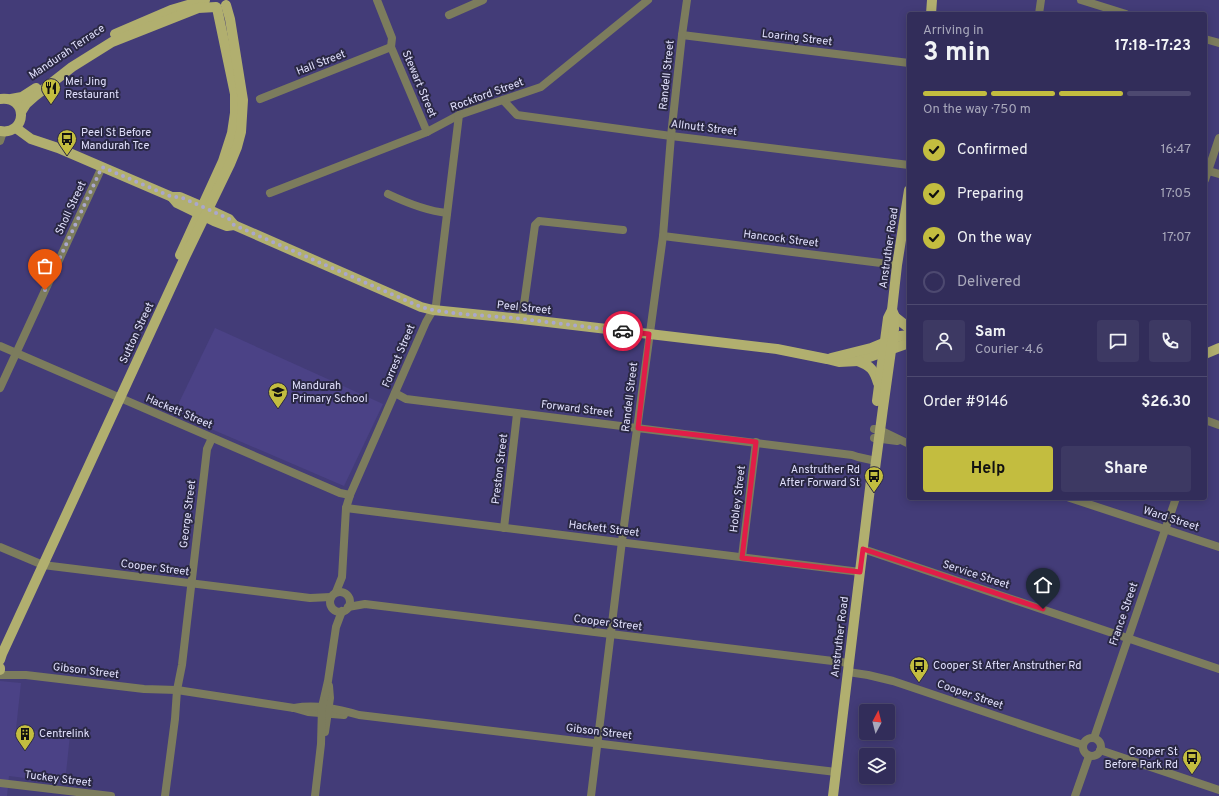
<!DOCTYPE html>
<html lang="en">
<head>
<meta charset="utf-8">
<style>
  body { margin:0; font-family:Overpass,sans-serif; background:#3d3963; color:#f1f3f6; height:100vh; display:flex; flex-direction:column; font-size:15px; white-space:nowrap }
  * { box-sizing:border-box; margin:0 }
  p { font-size:13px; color:#a8a8bb }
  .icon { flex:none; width:22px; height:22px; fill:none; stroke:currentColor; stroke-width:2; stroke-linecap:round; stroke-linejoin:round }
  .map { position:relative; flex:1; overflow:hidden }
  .side { position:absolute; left:907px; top:12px; width:300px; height:488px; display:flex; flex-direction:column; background:#322d5a; border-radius:4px; box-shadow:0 2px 10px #0003,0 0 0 1px #4d4970 }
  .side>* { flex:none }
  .needle { width:26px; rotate:7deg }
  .buttons { position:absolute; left:859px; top:704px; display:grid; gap:8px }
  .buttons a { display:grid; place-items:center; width:36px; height:36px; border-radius:4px; background:#322d5a; box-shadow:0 2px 10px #0003,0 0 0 1px #4d4970; font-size:20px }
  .pin { position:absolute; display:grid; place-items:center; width:34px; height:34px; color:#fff; margin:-41px -17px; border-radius:50% 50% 50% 0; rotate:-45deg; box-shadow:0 0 4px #0007 }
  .pin .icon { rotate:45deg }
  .courier { position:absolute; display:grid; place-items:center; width:40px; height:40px; margin:-20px; border:3px solid #e11d48; border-radius:50%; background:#fff; color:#222; box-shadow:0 1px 5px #0007 }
  .head em { font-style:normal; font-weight:700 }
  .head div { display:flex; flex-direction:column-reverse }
  .head { display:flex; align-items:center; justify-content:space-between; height:68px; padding:0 16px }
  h1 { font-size:26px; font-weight:700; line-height:30px }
  .bar { display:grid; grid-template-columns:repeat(4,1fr); gap:6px 4px; align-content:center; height:48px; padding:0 16px }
  .bar i { height:5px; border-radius:3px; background:#4d4970 }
  .bar .current { background:#c3bd3f }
  .bar p { grid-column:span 4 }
  .line { display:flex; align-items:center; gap:10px; padding:0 16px; border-top:1px solid #4d4970 }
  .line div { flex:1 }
  .round { display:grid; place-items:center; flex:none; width:42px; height:42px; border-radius:4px; background:#3d3963 }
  ol { padding:0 16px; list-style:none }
  li { display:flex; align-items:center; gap:12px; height:44px }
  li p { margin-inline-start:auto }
  li .icon { padding:4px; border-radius:50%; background:#c3bd3f; color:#111; stroke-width:4 }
  li:last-child { color:#a8a8bb }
  li i { width:22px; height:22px; border:2px solid #4d4970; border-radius:50% }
  .cta { display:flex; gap:8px; margin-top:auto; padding:8px 16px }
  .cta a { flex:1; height:46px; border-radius:4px; background:#c3bd3f; color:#111; font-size:16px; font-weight:700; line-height:46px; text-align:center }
  .cta a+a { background:#3d3963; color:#f1f3f6 }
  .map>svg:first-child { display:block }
  .built { fill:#4b4286 }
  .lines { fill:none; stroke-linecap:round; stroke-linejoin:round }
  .minor { stroke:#7c7c5d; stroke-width:8 }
  .major { stroke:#b1af6f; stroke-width:10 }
  .done { stroke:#aaa7ce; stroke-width:4; stroke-dasharray:0 7.2 }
  .route { stroke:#e11d48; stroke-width:5 }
  .labels { text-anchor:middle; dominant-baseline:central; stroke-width:4; stroke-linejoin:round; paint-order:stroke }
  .street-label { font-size:11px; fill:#e1e0fd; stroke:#2a2844 }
  .poi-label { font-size:11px; fill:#e1e0fd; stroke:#2a2844; text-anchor:start }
</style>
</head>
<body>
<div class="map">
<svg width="1219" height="796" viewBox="0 0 1219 796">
  <rect width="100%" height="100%" fill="#433c78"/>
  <g class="built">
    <polygon points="215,328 383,404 344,486 174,413"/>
    <polygon points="0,681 21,683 16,729 70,735 65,783 9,776 7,796 0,796"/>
  </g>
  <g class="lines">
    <g class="minor">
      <polyline points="377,0 392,38 391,47 427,132"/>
      <polyline points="1081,0 1126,14"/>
      <polyline points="1039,14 1041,0"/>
      <polyline points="449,15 483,0"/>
      <polyline points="682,35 909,63"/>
      <polyline points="1205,39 1219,43"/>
      <polyline points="260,99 391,47"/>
      <polyline points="503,100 517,115 671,136 909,165"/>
      <polyline points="0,141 3,132"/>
      <polyline points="1205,170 1219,174"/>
      <polyline points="1205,180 1219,138"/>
      <polyline points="270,193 427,132 459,115 541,87 648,0"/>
      <path d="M 388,194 C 407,203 426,211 447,213"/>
      <polyline points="663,236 897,265"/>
      <polyline points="522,319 535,225 539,221 623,230"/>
      <polyline points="0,346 340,493 350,495"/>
      <polyline points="0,388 102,167"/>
      <polyline points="395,393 406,399 852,455 858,457 876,461"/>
      <polyline points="1205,420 1219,425"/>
      <polyline points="874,429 880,430 909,444"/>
      <polyline points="874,438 897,441"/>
      <polyline points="1070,498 1219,547"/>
      <polyline points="346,508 860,572"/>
      <polyline points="504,528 517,414"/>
      <polyline points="0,547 43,565 310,598 331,597"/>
      <polyline points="863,549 1219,669"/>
      <polyline points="742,557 756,442"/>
      <polyline points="336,592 342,577 346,508 350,495 426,322 436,305 459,115"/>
      <circle cx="340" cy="602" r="10"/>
      <polyline points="348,607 365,604 849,663"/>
      <polyline points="848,672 868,675 893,681 1083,745"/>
      <polyline points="0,675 26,675 144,689 177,690 294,708 308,712 344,715"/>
      <path d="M 294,708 C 317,704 338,709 359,715 L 836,772"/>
      <polyline points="325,732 330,698 329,686"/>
      <circle cx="1092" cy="747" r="9"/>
      <polyline points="1094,738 1176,498"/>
      <polyline points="1100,750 1219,790"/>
      <polyline points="0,783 111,796"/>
      <polyline points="165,796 175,719 177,690 182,665 207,449 212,438"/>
      <polyline points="315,796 321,744 322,707 328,681 336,627 342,611"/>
      <polyline points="591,796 623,533 663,236 671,136 682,35 687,0"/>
      <polyline points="1075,796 1089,756"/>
    </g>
    <g class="major">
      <polyline points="931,14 932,0"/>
      <polyline points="115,34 171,10 205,0"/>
      <path d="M 0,99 C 29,95 27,136 0,131"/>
      <polyline points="11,99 22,97 36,88"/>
      <polyline points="21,112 26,104 35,96 72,67 112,42 198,8 216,7"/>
      <polyline points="16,128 31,139 58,148 172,197 180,197 201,206 229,219 234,225"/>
      <polyline points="172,197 177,203 214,221 227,226 234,225 421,307 433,310 522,319 777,349 827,359 839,362 858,361 909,343"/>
      <polyline points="180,255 223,161 232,133 235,113 235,94 217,8"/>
      <polyline points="895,317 909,328"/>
      <polyline points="1205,354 1219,348"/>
      <polyline points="831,358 871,348 900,336 909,335"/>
      <path d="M 858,361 C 871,366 874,370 878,383"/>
      <polyline points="877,401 888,318 892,310 897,265 909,190"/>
      <polyline points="0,660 2,654 186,255 230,164 237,147 241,132 243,100 230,19 226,5"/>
      <polyline points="0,668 0,670"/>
      <polyline points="833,796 871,480 874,476 883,408 894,329 895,317 892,310"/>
    </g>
  </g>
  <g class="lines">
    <path class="done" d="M 45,290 L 102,167 L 172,197 L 180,197 L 201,206 L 229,219 L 234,225 L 421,307 C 450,315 482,315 513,318 C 549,322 586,327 623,331"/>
    <polyline class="route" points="623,331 649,334 638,428 756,442 742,558 860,572 863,549 1043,609"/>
  </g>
  <defs>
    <g id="restaurant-pin" transform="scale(1)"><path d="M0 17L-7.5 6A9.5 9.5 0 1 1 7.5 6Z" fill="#c3bd3f" stroke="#2a2844"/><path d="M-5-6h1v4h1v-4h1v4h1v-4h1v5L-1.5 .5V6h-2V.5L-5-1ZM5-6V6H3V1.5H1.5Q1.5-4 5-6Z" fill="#111"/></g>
    <g id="bus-pin" transform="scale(1)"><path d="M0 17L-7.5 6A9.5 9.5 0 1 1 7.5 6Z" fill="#c3bd3f" stroke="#2a2844"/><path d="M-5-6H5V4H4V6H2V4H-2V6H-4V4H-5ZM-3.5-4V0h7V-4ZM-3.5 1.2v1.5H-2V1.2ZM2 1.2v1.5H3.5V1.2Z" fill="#111"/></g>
    <g id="school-pin" transform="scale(1)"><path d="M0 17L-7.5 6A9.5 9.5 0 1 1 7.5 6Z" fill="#c3bd3f" stroke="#2a2844"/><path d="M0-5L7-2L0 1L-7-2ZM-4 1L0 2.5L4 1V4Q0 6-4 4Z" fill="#111"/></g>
    <g id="building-pin" transform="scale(1)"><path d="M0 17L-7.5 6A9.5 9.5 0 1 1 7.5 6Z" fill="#c3bd3f" stroke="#2a2844"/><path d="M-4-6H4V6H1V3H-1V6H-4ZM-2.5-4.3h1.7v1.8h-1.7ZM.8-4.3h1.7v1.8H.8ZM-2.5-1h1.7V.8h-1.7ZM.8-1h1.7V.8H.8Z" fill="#111"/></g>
  </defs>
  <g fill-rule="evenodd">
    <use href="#restaurant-pin" x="51" y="88"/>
    <use href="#bus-pin" x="67" y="139"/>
    <use href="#school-pin" x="278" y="392"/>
    <use href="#bus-pin" x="874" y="476"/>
    <use href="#bus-pin" x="919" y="666"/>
    <use href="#building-pin" x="25" y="734"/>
    <use href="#bus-pin" x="1192" y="758"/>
  </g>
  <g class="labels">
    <g class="street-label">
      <text transform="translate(797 38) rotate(7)">Loaring Street</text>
      <text transform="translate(67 52) rotate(-34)">Mandurah Terrace</text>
      <text transform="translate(321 63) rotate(-21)">Hall Street</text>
      <text transform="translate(667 75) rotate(-84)">Randell Street</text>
      <text transform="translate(419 84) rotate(67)">Stewart Street</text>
      <text transform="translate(487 95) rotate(-20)">Rockford Street</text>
      <text transform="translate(704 128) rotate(7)">Allnutt Street</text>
      <text transform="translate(71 208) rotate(-65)">Sholl Street</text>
      <text transform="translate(781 239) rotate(7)">Hancock Street</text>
      <text transform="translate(889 248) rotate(-82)">Anstruther Road</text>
      <text transform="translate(524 308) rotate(6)">Peel Street</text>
      <text transform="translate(137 333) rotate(-65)">Sutton Street</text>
      <text transform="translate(399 356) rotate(-67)">Forrest Street</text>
      <text transform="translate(630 397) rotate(-83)">Randell Street</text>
      <text transform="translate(577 409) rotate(7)">Forward Street</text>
      <text transform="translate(179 412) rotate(23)">Hackett Street</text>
      <text transform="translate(500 469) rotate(-83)">Preston Street</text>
      <text transform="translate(738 499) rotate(-83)">Hobley Street</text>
      <text transform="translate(188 514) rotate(-83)">George Street</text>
      <text transform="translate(1171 519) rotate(18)">Ward Street</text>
      <text transform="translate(604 529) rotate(7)">Hackett Street</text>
      <text transform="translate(155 568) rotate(7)">Cooper Street</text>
      <text transform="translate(976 575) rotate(18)">Service Street</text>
      <text transform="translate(1124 614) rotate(-71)">France Street</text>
      <text transform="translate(608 623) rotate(7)">Cooper Street</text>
      <text transform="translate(840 637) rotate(-83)">Anstruther Road</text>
      <text transform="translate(86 671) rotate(7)">Gibson Street</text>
      <text transform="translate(970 695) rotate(19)">Cooper Street</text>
      <text transform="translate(599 732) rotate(7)">Gibson Street</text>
      <text transform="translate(58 779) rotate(7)">Tuckey Street</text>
    </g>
    <g class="poi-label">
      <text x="65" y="82">Mei Jing<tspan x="65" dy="13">Restaurant</tspan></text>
      <text x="81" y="133">Peel St Before<tspan x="81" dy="13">Mandurah Tce</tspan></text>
      <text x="292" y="386">Mandurah<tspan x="292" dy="13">Primary School</tspan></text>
      <text x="860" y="470" text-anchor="end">Anstruther Rd<tspan x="860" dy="13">After Forward St</tspan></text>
      <text x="933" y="666">Cooper St After Anstruther Rd</text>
      <text x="39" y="734">Centrelink</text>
      <text x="1178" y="752" text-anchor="end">Cooper St<tspan x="1178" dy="13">Before Park Rd</tspan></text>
    </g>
  </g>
</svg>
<div class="buttons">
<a><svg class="needle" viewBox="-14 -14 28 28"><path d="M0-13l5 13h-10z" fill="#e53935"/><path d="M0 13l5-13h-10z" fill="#a8a8bb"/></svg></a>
<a><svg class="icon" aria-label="layers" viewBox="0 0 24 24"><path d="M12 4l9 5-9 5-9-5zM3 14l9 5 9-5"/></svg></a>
</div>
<div class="pin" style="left:45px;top:290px;background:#ea580c"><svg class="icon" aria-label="bag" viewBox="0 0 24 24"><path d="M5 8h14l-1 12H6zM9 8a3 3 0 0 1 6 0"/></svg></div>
<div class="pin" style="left:1043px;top:609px;background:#1f2937"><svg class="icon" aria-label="home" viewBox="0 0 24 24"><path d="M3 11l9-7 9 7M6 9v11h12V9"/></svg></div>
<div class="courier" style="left:623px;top:331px"><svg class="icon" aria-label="car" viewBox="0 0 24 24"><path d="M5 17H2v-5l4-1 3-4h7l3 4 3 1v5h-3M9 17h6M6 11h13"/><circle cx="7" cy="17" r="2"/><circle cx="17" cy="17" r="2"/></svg></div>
<section class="side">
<div class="head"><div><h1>3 min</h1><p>Arriving in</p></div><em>17:18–17:23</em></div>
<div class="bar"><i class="current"></i><i class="current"></i><i class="current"></i><i></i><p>On the way · 750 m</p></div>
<ol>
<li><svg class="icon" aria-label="check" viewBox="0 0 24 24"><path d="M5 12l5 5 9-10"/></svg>Confirmed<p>16:47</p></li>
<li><svg class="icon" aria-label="check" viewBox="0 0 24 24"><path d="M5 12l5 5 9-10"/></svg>Preparing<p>17:05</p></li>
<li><svg class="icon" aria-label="check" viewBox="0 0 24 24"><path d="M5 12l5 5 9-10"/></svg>On the way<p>17:07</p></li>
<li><i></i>Delivered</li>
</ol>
<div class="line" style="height:72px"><a class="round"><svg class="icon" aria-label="person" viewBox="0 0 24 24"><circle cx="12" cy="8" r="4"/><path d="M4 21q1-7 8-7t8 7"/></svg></a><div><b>Sam</b><p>Courier · 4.6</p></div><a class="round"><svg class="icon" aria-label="chat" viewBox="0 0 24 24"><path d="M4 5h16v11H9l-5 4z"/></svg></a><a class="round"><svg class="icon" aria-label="phone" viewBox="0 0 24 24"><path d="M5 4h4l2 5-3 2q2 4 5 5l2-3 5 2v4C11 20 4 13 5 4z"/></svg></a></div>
<div class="line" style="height:52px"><div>Order #9146</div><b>$26.30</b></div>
<div class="cta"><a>Help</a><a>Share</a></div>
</section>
</div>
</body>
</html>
